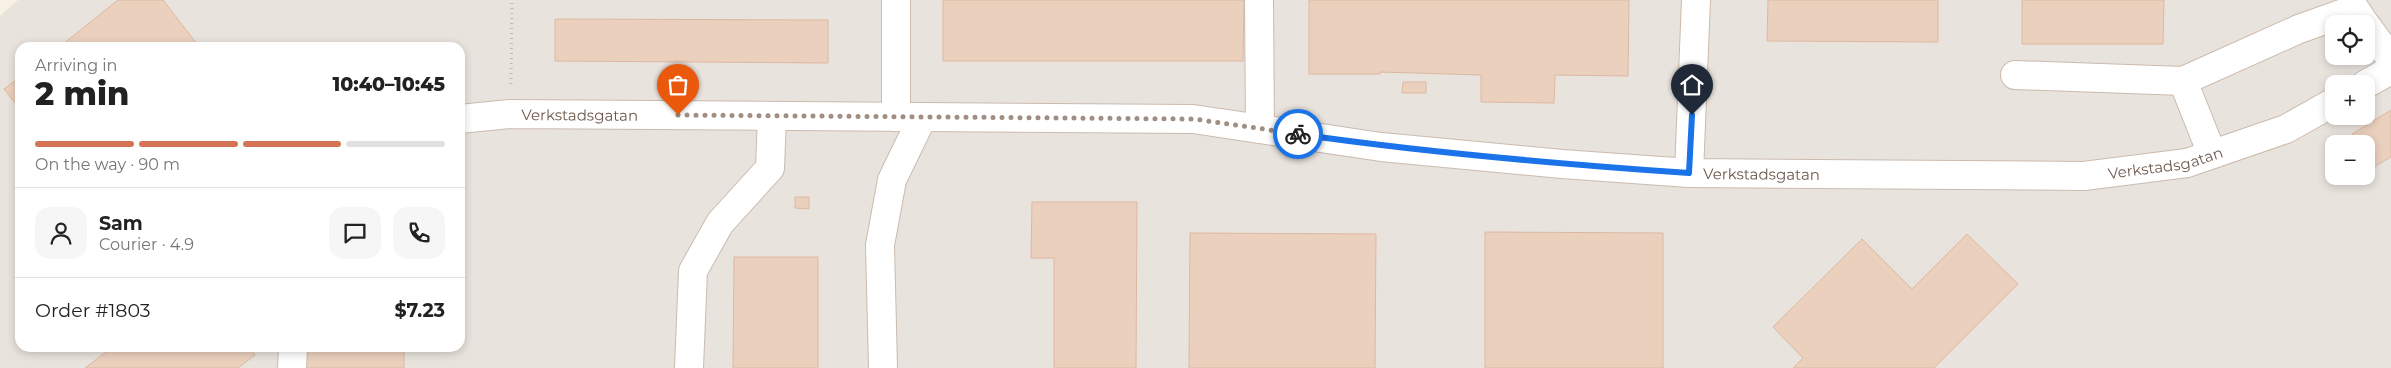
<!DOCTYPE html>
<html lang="en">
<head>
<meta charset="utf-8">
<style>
  body { margin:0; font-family:Montserrat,sans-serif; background:#f6f6f6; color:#222; height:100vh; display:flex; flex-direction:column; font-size:19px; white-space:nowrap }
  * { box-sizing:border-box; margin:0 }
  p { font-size:16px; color:#767676 }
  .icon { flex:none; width:28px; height:28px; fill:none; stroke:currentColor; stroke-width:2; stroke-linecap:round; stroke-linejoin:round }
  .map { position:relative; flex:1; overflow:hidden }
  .panel { position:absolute; left:15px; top:42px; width:450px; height:310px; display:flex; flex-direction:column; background:#fff; border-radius:15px; box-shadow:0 2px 8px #0003 }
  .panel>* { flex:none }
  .controls { position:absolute; left:2325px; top:15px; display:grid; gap:10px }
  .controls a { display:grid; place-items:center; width:50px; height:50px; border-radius:10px; background:#fff; box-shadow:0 2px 8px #0003; font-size:25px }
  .pin { position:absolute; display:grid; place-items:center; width:42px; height:42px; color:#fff; margin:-51px -21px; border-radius:50% 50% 50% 0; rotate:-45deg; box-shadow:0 0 5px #0007 }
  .pin .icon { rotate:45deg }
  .courier { position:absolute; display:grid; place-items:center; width:50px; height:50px; margin:-25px; border:4px solid #1a73e8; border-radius:50%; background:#fff; color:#222; box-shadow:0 1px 6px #0007 }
  .head em { font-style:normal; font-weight:800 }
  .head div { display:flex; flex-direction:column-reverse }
  .head { display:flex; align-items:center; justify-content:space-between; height:85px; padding:0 20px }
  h1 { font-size:32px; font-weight:800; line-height:38px }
  .bar { display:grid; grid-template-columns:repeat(4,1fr); gap:8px 5px; align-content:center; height:60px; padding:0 20px }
  .bar i { height:6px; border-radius:4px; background:#e0e0e0 }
  .bar .selected { background:#d57455 }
  .bar p { grid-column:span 4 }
  .line { display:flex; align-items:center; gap:12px; padding:0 20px; border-top:1px solid #e0e0e0 }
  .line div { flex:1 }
  .round { display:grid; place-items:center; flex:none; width:52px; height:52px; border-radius:15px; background:#f6f6f6 }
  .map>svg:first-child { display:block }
  .industrial { fill:#e9e3dd; fill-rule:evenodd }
  .building { fill:#ebd0be; stroke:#dcb8a0 }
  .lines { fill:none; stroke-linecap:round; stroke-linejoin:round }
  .minor-casing { stroke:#cbbbae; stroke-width:30 }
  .path { stroke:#cfb4a1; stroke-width:3; stroke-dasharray:1 4; stroke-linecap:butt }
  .minor { stroke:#fff; stroke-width:28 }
  .done { stroke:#9f8e81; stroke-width:5; stroke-dasharray:0 9 }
  .route { stroke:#1a73e8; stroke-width:6 }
  .labels { text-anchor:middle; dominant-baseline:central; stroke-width:5; stroke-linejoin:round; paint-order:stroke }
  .street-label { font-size:15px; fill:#6e594c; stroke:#fcf5e8 }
</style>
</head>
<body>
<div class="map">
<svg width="2391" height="368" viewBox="0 0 2391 368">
  <rect width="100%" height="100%" fill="#f9f1e3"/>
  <path class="industrial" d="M 18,0 L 2391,0 L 2391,368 L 0,368 L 0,16 ZM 2334,24 L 2366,24 L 2366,56 L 2334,56 ZM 20,48 L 460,48 L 460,348 L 20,348 ZM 2334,84 L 2366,84 L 2366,116 L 2334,116 ZM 2334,144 L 2366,144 L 2366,176 L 2334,176 Z"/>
  <g class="building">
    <polygon points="118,0 163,0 200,48 58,48"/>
    <polygon points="943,0 1244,0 1243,61 943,61"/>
    <polygon points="1309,0 1629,0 1628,76 1555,75 1554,103 1481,102 1481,75 1380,72 1380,74 1309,74"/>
    <polygon points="1768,0 1938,0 1938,42 1767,41"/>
    <polygon points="2022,0 2164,0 2163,44 2022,44"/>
    <polygon points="555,19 828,20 828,63 555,61"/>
    <polygon points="20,77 20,109 4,89"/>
    <polygon points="1403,82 1426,82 1426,93 1402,93"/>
    <polygon points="2391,110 2391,157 2372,168 2366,158 2366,144 2358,144 2352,134"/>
    <polygon points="795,197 809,197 809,209 795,208"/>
    <polygon points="1032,202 1137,202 1136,368 1054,368 1054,258 1031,258"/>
    <polygon points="1485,232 1663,233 1663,368 1485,368"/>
    <polygon points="1190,233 1376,234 1375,368 1189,368"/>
    <polygon points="1967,234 2018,284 1934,368 1793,368 1803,358 1773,327 1862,239 1912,289"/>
    <polygon points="734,257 818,257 818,368 733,368"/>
    <polygon points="111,348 250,348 255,355 238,368 85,368"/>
    <rect x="299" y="348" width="105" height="20"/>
  </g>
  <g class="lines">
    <g class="minor-casing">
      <g id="minor">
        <polyline points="896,0 896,117"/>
        <polyline points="1259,0 1260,129"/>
        <polyline points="2366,25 2391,59"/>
        <polyline points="2015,75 2183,81"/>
        <polyline points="2366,84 2391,70"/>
        <path id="s1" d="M 460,119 L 510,114 L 1193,119 L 1381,147 L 1562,164 L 1689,173 L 2084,176 L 2187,163 L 2286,129 L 2334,102"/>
        <polyline points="2212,154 2183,81 2299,29 2355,9 2365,24"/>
        <polyline points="1689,173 1696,0"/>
        <polyline points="292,368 293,348"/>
        <polyline points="689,368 693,271 720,223 770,168 772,116"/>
        <polyline points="883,368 880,245 892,180 922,118"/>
      </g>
    </g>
    <polyline class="path" points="511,84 512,0"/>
    <use href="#minor" class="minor"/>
  </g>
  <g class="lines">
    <polyline class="done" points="678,115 1194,119 1298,134"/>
    <path class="route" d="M 1298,134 C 1428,153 1558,164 1689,173 L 1692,115"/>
  </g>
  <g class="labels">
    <g class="street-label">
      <text stroke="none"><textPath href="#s1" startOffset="120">Verkstadsgatan</textPath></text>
      <text stroke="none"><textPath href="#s1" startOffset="1710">Verkstadsgatan</textPath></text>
      <text stroke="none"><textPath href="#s1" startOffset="1305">Verkstadsgatan</textPath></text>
    </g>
  </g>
</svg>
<div class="controls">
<a><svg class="icon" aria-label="locate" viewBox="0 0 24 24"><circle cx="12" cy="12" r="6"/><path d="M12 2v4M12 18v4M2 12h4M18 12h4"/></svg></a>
<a>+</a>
<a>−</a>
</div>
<div class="pin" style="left:678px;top:115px;background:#ea580c"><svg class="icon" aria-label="bag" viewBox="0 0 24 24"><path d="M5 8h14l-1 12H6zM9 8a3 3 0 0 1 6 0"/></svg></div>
<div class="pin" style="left:1692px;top:115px;background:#1f2937"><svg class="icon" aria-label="home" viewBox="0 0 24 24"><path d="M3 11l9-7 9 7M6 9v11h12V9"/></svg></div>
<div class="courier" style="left:1298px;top:134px"><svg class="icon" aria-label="bike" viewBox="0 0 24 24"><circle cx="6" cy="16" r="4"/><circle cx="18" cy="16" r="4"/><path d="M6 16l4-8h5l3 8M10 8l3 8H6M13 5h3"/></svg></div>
<section class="panel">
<div class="head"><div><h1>2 min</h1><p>Arriving in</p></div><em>10:40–10:45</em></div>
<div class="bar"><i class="selected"></i><i class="selected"></i><i class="selected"></i><i></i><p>On the way · 90 m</p></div>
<div class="line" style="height:90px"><a class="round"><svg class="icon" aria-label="person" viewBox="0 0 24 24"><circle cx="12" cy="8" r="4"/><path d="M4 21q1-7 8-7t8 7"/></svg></a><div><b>Sam</b><p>Courier · 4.9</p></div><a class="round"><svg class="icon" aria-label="chat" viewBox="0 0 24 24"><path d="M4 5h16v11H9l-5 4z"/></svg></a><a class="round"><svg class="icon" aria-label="phone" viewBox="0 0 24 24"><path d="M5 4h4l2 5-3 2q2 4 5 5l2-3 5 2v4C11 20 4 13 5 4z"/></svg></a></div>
<div class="line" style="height:65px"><div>Order #1803</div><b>$7.23</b></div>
</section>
</div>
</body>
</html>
